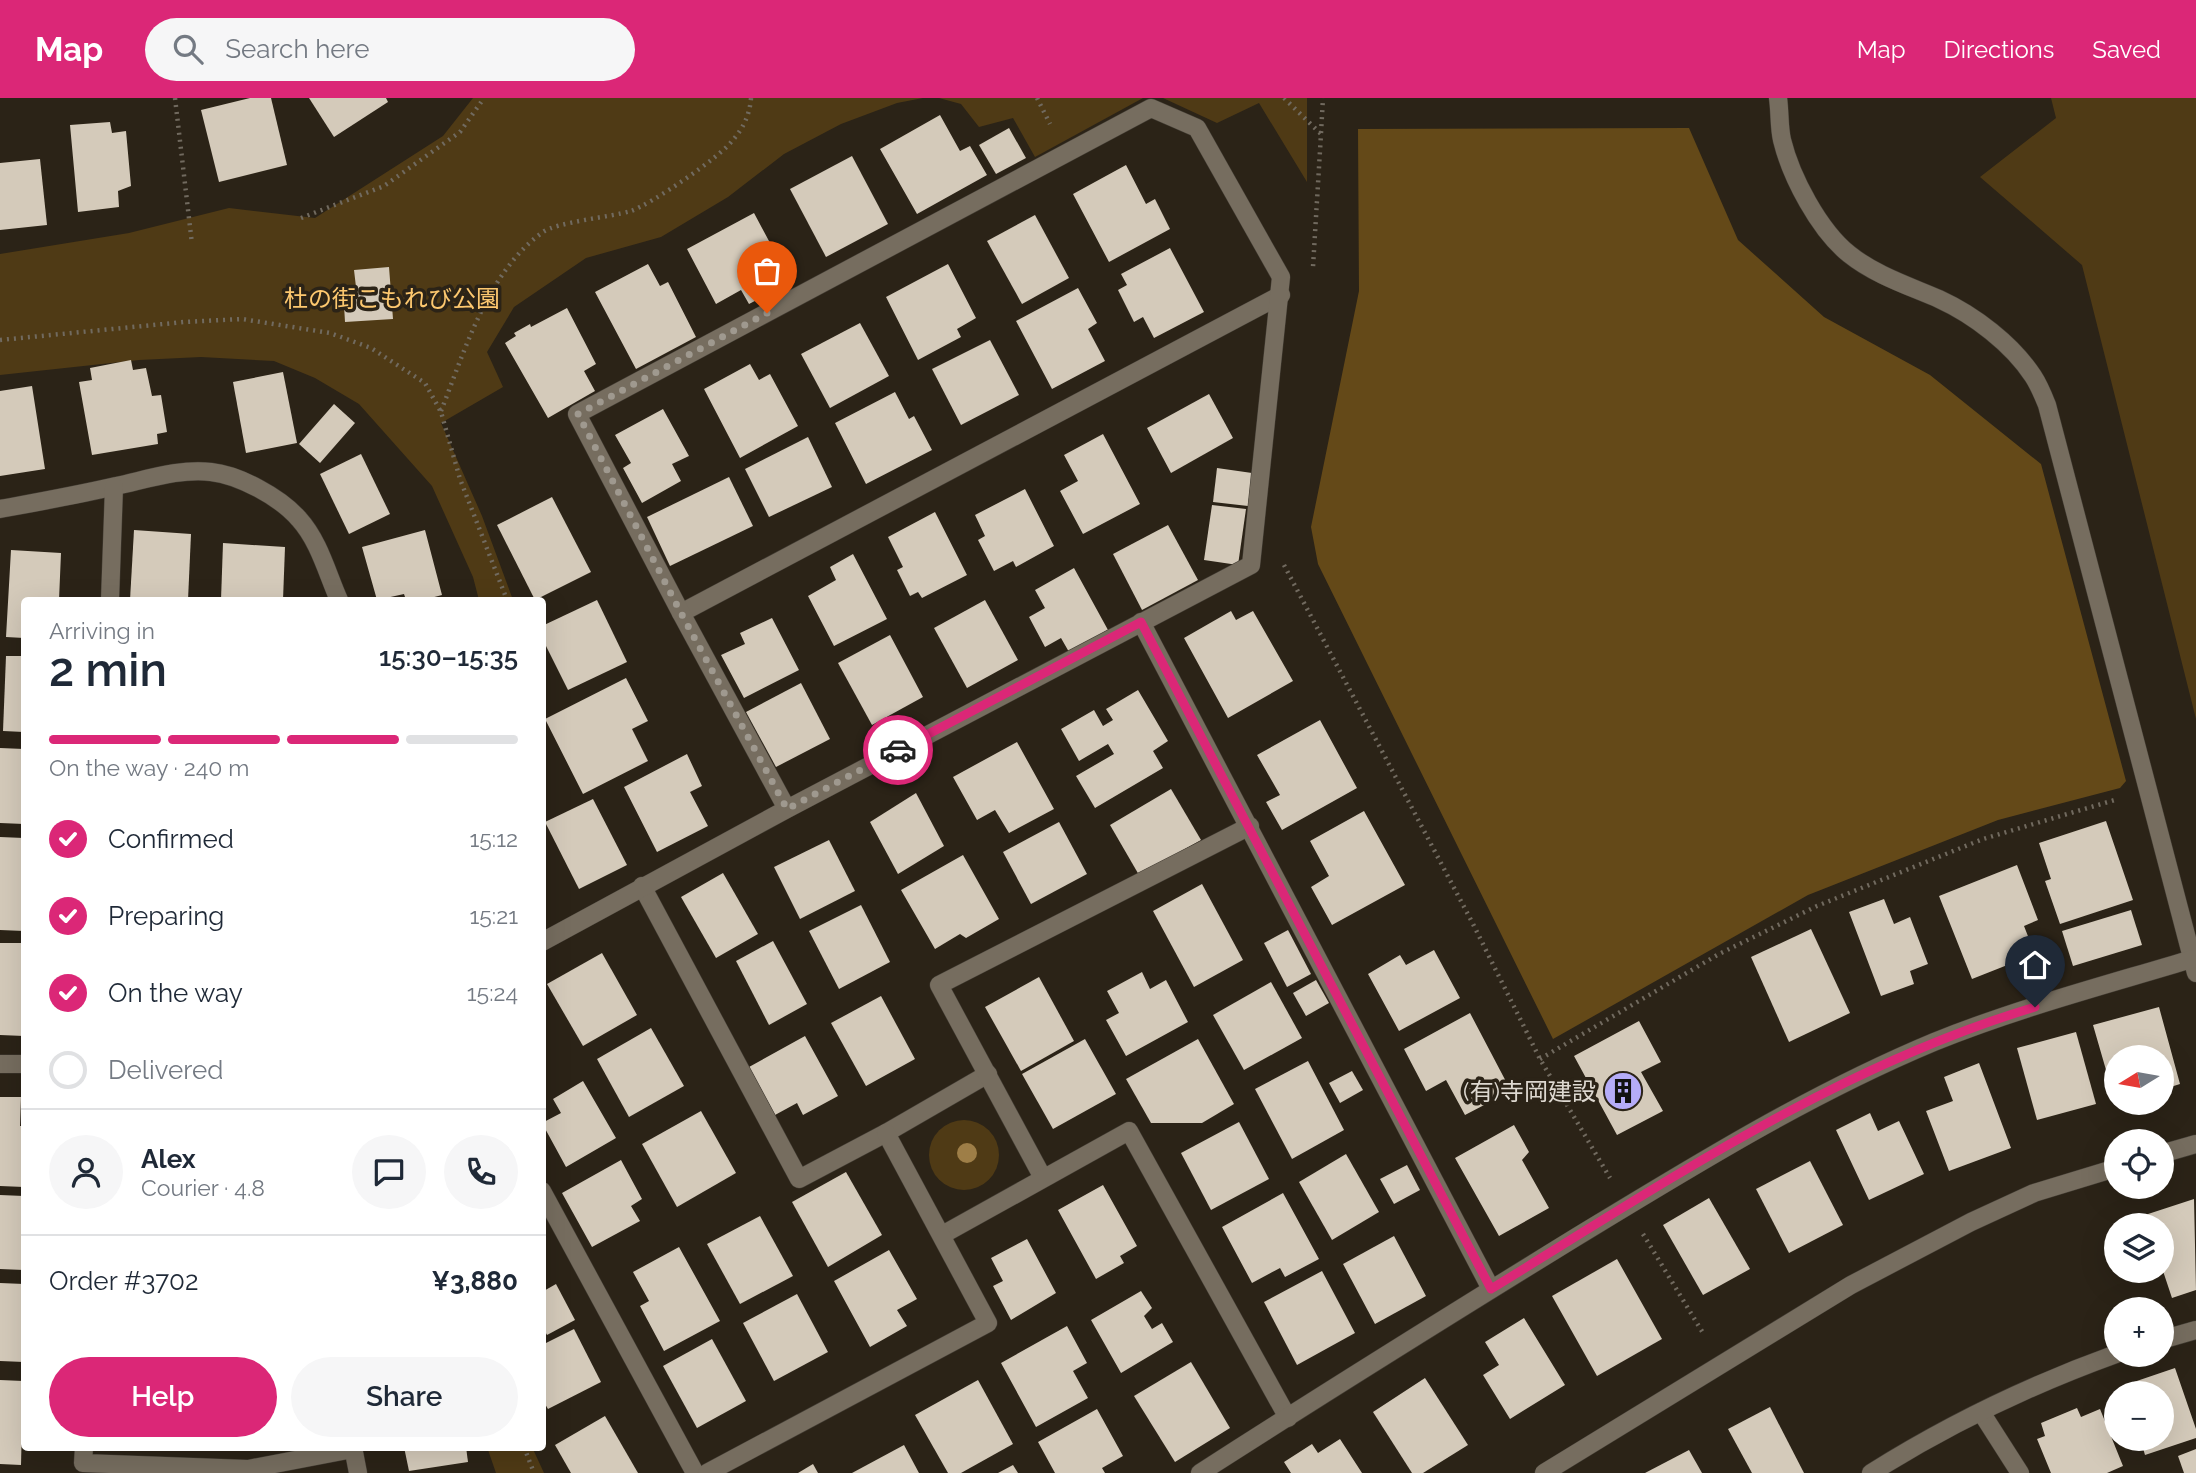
<!DOCTYPE html>
<html lang="en">
<head>
<meta charset="utf-8">
<style>
  body { margin:0; font-family:Raleway,"Noto Sans JP",sans-serif; background:#f6f6f7; color:#1f2937; height:100vh; display:flex; flex-direction:column; font-size:26px; white-space:nowrap }
  * { box-sizing:border-box; margin:0 }
  p { font-size:23px; color:#747a83 }
  .icon { flex:none; width:38px; height:38px; fill:none; stroke:currentColor; stroke-width:2; stroke-linecap:round; stroke-linejoin:round }
  .map { position:relative; flex:1; overflow:hidden }
  .details { position:absolute; left:21px; top:499px; width:525px; height:854px; display:flex; flex-direction:column; background:#fff; border-radius:7px; box-shadow:0 7px 28px #0002 }
  .details>* { flex:none }
  .needle { width:46px; rotate:259deg }
  .fabs { position:absolute; left:2104px; top:947px; display:grid; gap:14px }
  .fabs a { display:grid; place-items:center; width:70px; height:70px; border-radius:50%; background:#fff; box-shadow:0 7px 28px #0002; font-size:35px }
  .pin { position:absolute; display:grid; place-items:center; width:60px; height:60px; color:#fff; margin:-72px -30px; border-radius:50% 50% 50% 0; rotate:-45deg; box-shadow:0 0 7px #0007 }
  .pin .icon { rotate:45deg }
  .courier { position:absolute; display:grid; place-items:center; width:70px; height:70px; margin:-35px; border:5px solid #db2777; border-radius:50%; background:#fff; color:#222; box-shadow:0 2px 9px #0007 }
  .head em { font-style:normal; font-weight:600 }
  .head div { display:flex; flex-direction:column-reverse }
  .head { display:flex; align-items:center; justify-content:space-between; height:119px; padding:0 28px }
  h1 { font-size:46px; font-weight:600; line-height:52px }
  .bar { display:grid; grid-template-columns:repeat(4,1fr); gap:10px 7px; align-content:center; height:84px; padding:0 28px }
  .bar i { height:9px; border-radius:5px; background:#e0e1e3 }
  .bar .selected { background:#db2777 }
  .bar p { grid-column:span 4 }
  .line { display:flex; align-items:center; gap:18px; padding:0 28px; border-top:2px solid #e0e1e3 }
  .line div { flex:1 }
  .round { display:grid; place-items:center; flex:none; width:74px; height:74px; border-radius:37px; background:#f6f6f7 }
  ol { padding:0 28px; list-style:none }
  li { display:flex; align-items:center; gap:21px; height:77px }
  li p { margin-inline-start:auto }
  li .icon { padding:7px; border-radius:50%; background:#db2777; color:#fff; stroke-width:4 }
  li:last-child { color:#747a83 }
  li i { width:38px; height:38px; border:4px solid #e0e1e3; border-radius:50% }
  .primary-button { display:flex; gap:14px; margin-top:auto; padding:14px 28px }
  .primary-button a { flex:1; height:80px; border-radius:42px; background:#db2777; color:#fff; font-size:28px; font-weight:600; line-height:80px; text-align:center }
  .primary-button a+a { background:#f6f6f7; color:#1f2937 }
  header { display:flex; align-items:center; gap:42px; box-sizing:border-box; height:98px; padding:0 35px; background:#db2777; color:#fff }
  header strong { font-size:33px }
  nav { display:flex; gap:38px; margin-inline-start:auto; font-size:24px }
  .search { width:490px; height:63px; background:#f6f6f7; display:flex; align-items:center; gap:18px; box-sizing:border-box; padding:0 24px; border-radius:38px; color:#747a83; font-size:26px }
  .map>svg:first-child { display:block }
  .green { fill:#4f3a15 }
  .forest { fill:#644918 }
  .building { fill:#d4caba }
  .lines { fill:none; stroke-linecap:round; stroke-linejoin:round }
  .minor-casing { stroke:#433d34; stroke-width:19 }
  .tertiary-casing { stroke:#433d34; stroke-width:19 }
  .path { stroke:#716a5f; stroke-width:4.5; stroke-dasharray:2 5; stroke-linecap:butt }
  .minor { stroke:#766d5f; stroke-width:18 }
  .tertiary { stroke:#766d5f; stroke-width:18 }
  .tree { fill:#9e7e47 }
  .done { stroke:#9f998f; stroke-width:7; stroke-dasharray:0 12.6 }
  .route { stroke:#db2777; stroke-width:9 }
  .labels { text-anchor:middle; dominant-baseline:central; stroke-width:7; stroke-linejoin:round; paint-order:stroke }
  .park-label { font-size:24px; fill:#fdc86f; stroke:#2b2317 }
  .poi-label { font-size:24px; fill:#ddd8d0; stroke:#2b2317; text-anchor:end }
</style>
</head>
<body>
<header>
<strong>Map</strong>
<div class="search"><svg class="icon" aria-label="search" viewBox="0 0 24 24"><circle cx="10" cy="10" r="6"/><path d="M15 15l6 6"/></svg>Search here</div>
<nav><a>Map</a><a>Directions</a><a>Saved</a></nav>
</header>
<div class="map">
<svg width="2196" height="1375" viewBox="0 0 2196 1375">
  <rect width="100%" height="100%" fill="#2b2317"/>
  <g class="green">
    <polygon points="473,0 923,0 897,5 841,26 784,56 728,99 661,139 586,160 514,209 487,254 503,289 441,325 482,418 513,502 479,502 473,479 432,388 359,306 315,280 274,263 201,259 139,262 0,277 0,156 129,135 229,110 315,120 443,38"/>
    <polygon points="939,0 1143,0 1035,59 1013,20 979,29 961,6"/>
    <polygon points="1163,0 1307,0 1307,84 1259,5 1217,25"/>
    <polygon points="2051,0 2196,0 2196,621 2082,167 1980,79 2056,20"/>
    <circle cx="964" cy="1057" r="35"/>
    <polygon points="487,1349 532,1349 544,1375 496,1375"/>
  </g>
  <polygon class="forest" points="1689,30 1738,142 1824,219 1930,277 2041,366 2126,683 2120,690 1998,722 1808,797 1553,941 1318,466 1311,429 1359,193 1358,31"/>
  <g class="building">
    <polygon points="250,0 271,0 287,67 219,84 201,12"/>
    <polygon points="309,0 386,0 388,4 334,39"/>
    <polygon points="940,17 960,53 970,48 987,77 917,116 880,51"/>
    <polygon points="110,24 112,35 126,33 131,88 118,93 119,109 78,114 70,27"/>
    <polygon points="1009,30 1026,60 996,76 979,47"/>
    <polygon points="852,58 888,126 826,159 790,91"/>
    <polygon points="40,61 47,127 0,132 0,65"/>
    <polygon points="1126,67 1146,106 1155,101 1170,131 1109,164 1073,96"/>
    <polygon points="754,115 791,184 749,206 741,192 716,206 687,151"/>
    <polygon points="1035,117 1069,180 1022,206 987,143"/>
    <polygon points="1170,150 1204,214 1154,240 1143,219 1134,224 1118,192 1127,187 1121,176"/>
    <polygon points="648,166 660,188 668,184 696,239 636,271 595,194"/>
    <polygon points="948,166 976,220 957,231 961,239 918,262 886,199"/>
    <polygon points="389,169 393,221 345,224 343,190 356,189 354,172"/>
    <polygon points="1078,190 1097,225 1088,231 1105,263 1052,291 1016,223"/>
    <polygon points="567,210 596,266 584,273 595,293 548,320 505,245 516,238 514,235 530,226 531,229"/>
    <polygon points="860,225 889,278 830,310 801,256"/>
    <polygon points="990,242 1019,297 961,327 932,271"/>
    <polygon points="131,262 133,272 146,270 152,298 161,297 167,334 157,336 158,346 92,357 79,284 92,282 90,270"/>
    <polygon points="750,266 759,282 770,276 798,328 740,360 704,291"/>
    <polygon points="283,274 297,345 246,355 233,284"/>
    <polygon points="32,288 45,371 0,378 0,293"/>
    <polygon points="895,294 909,321 914,318 932,352 866,386 835,325"/>
    <polygon points="1209,296 1233,340 1171,375 1147,330"/>
    <polygon points="334,306 355,325 320,365 299,346"/>
    <polygon points="663,311 689,358 672,366 681,383 642,405 623,370 631,365 615,337"/>
    <polygon points="1103,336 1140,406 1083,436 1060,393 1078,383 1064,357"/>
    <polygon points="808,339 832,389 769,419 745,371"/>
    <polygon points="361,356 390,416 349,436 320,376"/>
    <polygon points="1217,370 1252,375 1248,408 1213,404"/>
    <polygon points="729,379 753,428 670,468 647,419"/>
    <polygon points="1025,391 1054,448 1016,469 1013,463 994,473 978,442 985,438 975,417"/>
    <polygon points="552,399 591,474 535,502 497,427"/>
    <polygon points="1212,407 1246,411 1238,467 1204,462"/>
    <polygon points="935,414 967,477 922,500 918,494 910,498 897,472 903,469 888,439"/>
    <polygon points="1168,427 1198,482 1142,512 1113,456"/>
    <polygon points="134,432 191,436 188,502 130,502"/>
    <polygon points="425,432 442,497 423,502 406,502 404,496 377,502 362,449"/>
    <polygon points="223,445 285,449 283,502 221,502"/>
    <polygon points="11,452 61,455 59,502 24,502 24,540 6,539"/>
    <polygon points="853,456 887,521 834,548 808,498 836,482 830,469"/>
    <polygon points="1074,470 1108,532 1069,554 1061,540 1045,549 1029,519 1045,510 1035,492"/>
    <polygon points="597,502 627,564 568,592 542,540 542,528"/>
    <polygon points="985,502 1018,562 967,590 934,530"/>
    <polygon points="1231,513 1236,522 1253,513 1293,583 1228,620 1184,540"/>
    <polygon points="772,520 799,572 744,600 721,557 745,546 740,535"/>
    <polygon points="890,537 923,599 872,627 838,565"/>
    <polygon points="6,558 24,558 24,634 3,633"/>
    <polygon points="626,580 648,623 632,631 648,663 583,696 545,621"/>
    <polygon points="801,585 830,641 776,669 746,614"/>
    <polygon points="1138,592 1168,643 1153,653 1163,670 1095,710 1076,678 1114,656 1108,646 1079,663 1061,631 1094,612 1103,628 1113,622 1106,611"/>
    <polygon points="1320,622 1357,690 1282,732 1266,704 1280,697 1257,657"/>
    <polygon points="1017,644 1054,711 1009,735 995,712 977,722 953,679"/>
    <polygon points="0,650 24,651 24,726 0,725"/>
    <polygon points="687,656 702,688 690,694 708,728 657,754 624,689"/>
    <polygon points="1171,691 1201,742 1139,777 1110,727"/>
    <polygon points="916,695 944,748 898,776 870,724"/>
    <polygon points="593,701 627,767 579,791 545,724"/>
    <polygon points="1364,713 1405,787 1332,827 1311,789 1329,778 1310,743"/>
    <polygon points="2106,723 2133,802 2060,826 2045,783 2051,781 2039,745"/>
    <polygon points="1059,724 1087,776 1031,806 1003,754"/>
    <polygon points="0,739 24,740 24,833 0,832"/>
    <polygon points="829,742 855,793 800,821 774,769"/>
    <polygon points="963,757 999,821 966,840 960,836 935,851 901,792"/>
    <polygon points="2017,767 2038,822 2024,828 2035,856 1972,881 1939,798"/>
    <polygon points="723,775 758,836 716,860 681,799"/>
    <polygon points="1202,786 1243,862 1194,889 1153,813"/>
    <polygon points="1884,801 1894,826 1910,819 1928,866 1910,873 1914,886 1881,898 1849,814"/>
    <polygon points="861,807 890,864 839,891 809,833"/>
    <polygon points="2131,812 2142,847 2073,868 2062,833"/>
    <polygon points="1811,831 1850,915 1789,944 1751,859"/>
    <polygon points="1288,832 1311,876 1287,889 1264,845"/>
    <polygon points="773,843 807,906 769,927 736,863"/>
    <polygon points="0,845 24,845 24,938 0,937"/>
    <polygon points="1434,852 1460,900 1399,933 1368,876 1400,857 1406,867"/>
    <polygon points="602,855 637,917 583,948 547,886"/>
    <polygon points="1142,874 1150,891 1166,882 1188,924 1126,958 1106,922 1119,915 1107,893"/>
    <polygon points="1039,879 1074,943 1021,973 985,909"/>
    <polygon points="1316,882 1329,905 1306,918 1293,895"/>
    <polygon points="1271,884 1302,940 1244,972 1213,917"/>
    <polygon points="881,898 915,961 866,988 831,925"/>
    <polygon points="2159,909 2180,986 2161,992 2161,959 2116,959 2115,1003 2093,927"/>
    <polygon points="1470,915 1511,993 1465,1017 1446,982 1426,993 1404,951"/>
    <polygon points="1639,923 1661,964 1641,974 1663,1013 1617,1037 1574,958"/>
    <polygon points="651,930 684,988 629,1019 597,961"/>
    <polygon points="2076,934 2096,1006 2037,1022 2017,950"/>
    <polygon points="805,938 838,998 803,1017 797,1005 775,1017 749,969"/>
    <polygon points="1085,941 1116,996 1053,1031 1022,976"/>
    <polygon points="1198,941 1234,1006 1202,1025 1151,1025 1126,981"/>
    <polygon points="1308,963 1344,1032 1292,1061 1255,991"/>
    <polygon points="1979,965 2011,1050 1949,1073 1926,1013 1953,1003 1944,979"/>
    <polygon points="1352,973 1363,992 1340,1005 1329,985"/>
    <polygon points="583,983 616,1040 566,1069 542,1025 561,1015 553,1001"/>
    <polygon points="0,999 21,999 20,1028 24,1028 24,1089 0,1088"/>
    <polygon points="701,1013 736,1075 677,1109 642,1046"/>
    <polygon points="1870,1015 1878,1033 1899,1023 1924,1076 1869,1102 1836,1032"/>
    <polygon points="1239,1024 1269,1081 1211,1112 1181,1055"/>
    <polygon points="1514,1027 1529,1054 1522,1062 1549,1110 1499,1138 1455,1060"/>
    <polygon points="1346,1056 1379,1114 1332,1142 1299,1084"/>
    <polygon points="621,1062 642,1101 631,1108 640,1123 592,1149 562,1095"/>
    <polygon points="1810,1063 1843,1127 1789,1155 1756,1091"/>
    <polygon points="1407,1067 1420,1092 1394,1106 1380,1081"/>
    <polygon points="846,1074 882,1137 828,1169 792,1104"/>
    <polygon points="1103,1087 1137,1148 1120,1158 1124,1165 1096,1181 1058,1112"/>
    <polygon points="1283,1095 1319,1161 1285,1179 1280,1170 1252,1185 1222,1129"/>
    <polygon points="0,1097 24,1098 24,1172 0,1171"/>
    <polygon points="1709,1100 1750,1171 1703,1197 1663,1127"/>
    <polygon points="2194,1101 2196,1192 2172,1200 2161,1167 2161,1127 2148,1127 2145,1117"/>
    <polygon points="760,1118 793,1178 740,1206 707,1146"/>
    <polygon points="1394,1138 1426,1198 1375,1226 1343,1166"/>
    <polygon points="1027,1141 1056,1195 1011,1222 993,1188 1003,1183 991,1160"/>
    <polygon points="679,1149 720,1223 664,1253 640,1208 649,1203 633,1174"/>
    <polygon points="889,1152 917,1201 897,1212 907,1228 870,1249 834,1183"/>
    <polygon points="1617,1161 1662,1241 1597,1278 1552,1198"/>
    <polygon points="1322,1173 1355,1235 1297,1267 1264,1204"/>
    <polygon points="0,1185 24,1186 24,1264 0,1263"/>
    <polygon points="556,1186 575,1222 547,1237 542,1228 542,1194"/>
    <polygon points="1141,1193 1152,1210 1144,1218 1152,1231 1162,1225 1173,1244 1121,1275 1091,1222"/>
    <polygon points="797,1196 828,1254 774,1283 743,1225"/>
    <polygon points="1524,1220 1565,1287 1510,1321 1483,1277 1499,1267 1485,1244"/>
    <polygon points="1067,1228 1087,1265 1073,1273 1088,1300 1036,1329 1001,1265"/>
    <polygon points="574,1231 601,1284 548,1311 542,1301 542,1247"/>
    <polygon points="712,1241 746,1303 697,1330 663,1268"/>
    <polygon points="1191,1264 1230,1330 1175,1364 1134,1298"/>
    <polygon points="2175,1270 2196,1331 2196,1340 2145,1357 2140,1340 2161,1340 2161,1295 2124,1295 2122,1288"/>
    <polygon points="1425,1280 1468,1347 1423,1375 1412,1375 1373,1314"/>
    <polygon points="0,1282 23,1283 21,1367 0,1366"/>
    <polygon points="978,1282 1013,1346 961,1375 948,1375 915,1317"/>
    <polygon points="1770,1309 1804,1375 1752,1375 1728,1331"/>
    <polygon points="2077,1310 2081,1319 2100,1311 2123,1368 2107,1375 2051,1375 2037,1341 2045,1338 2041,1325"/>
    <polygon points="1097,1311 1123,1358 1102,1370 1105,1375 1055,1375 1038,1344"/>
    <polygon points="605,1318 638,1375 571,1375 555,1347"/>
    <polygon points="1340,1341 1362,1375 1291,1375 1284,1364 1312,1346 1318,1355"/>
    <polygon points="904,1347 919,1375 852,1375"/>
    <polygon points="404,1349 466,1349 468,1364 409,1373"/>
    <polygon points="2196,1351 2196,1375 2184,1375 2178,1358"/>
    <polygon points="1689,1352 1702,1375 1645,1375"/>
    <polygon points="813,1366 818,1375 798,1375"/>
    <polygon points="1013,1367 1018,1375 998,1375"/>
  </g>
  <g class="lines">
    <g class="minor-casing">
      <g id="minor">
        <path d="M 1778,0 C 1780,14 1779,29 1782,42 C 1791,79 1819,132 1849,156 C 1875,177 1909,188 1939,201 C 1974,217 2012,246 2033,278 C 2039,287 2043,297 2047,307 L 2196,875"/>
        <path d="M 0,411 C 38,404 77,397 116,388 C 145,382 180,370 211,374 C 239,377 280,399 299,421 C 319,443 327,475 339,502"/>
        <polyline points="110,502 114,389"/>
        <polyline points="681,515 1281,197"/>
        <polyline points="1141,524 1491,1191"/>
        <polyline points="642,788 799,1081 886,1035 988,976"/>
        <polyline points="542,844 787,711 1251,467 1281,179 1197,30 1151,10 577,316 681,515 787,711"/>
        <polyline points="0,966 24,966"/>
        <polyline points="1043,1080 939,887 1250,728"/>
        <polyline points="542,1093 695,1375"/>
        <polyline points="942,1137 1129,1033 1288,1320"/>
        <polyline points="2161,1242 2196,1232"/>
        <polyline points="1981,1314 2020,1375"/>
        <polyline points="84,1349 83,1365 248,1371 353,1351"/>
        <polyline points="353,1349 358,1375"/>
        <polyline points="707,1375 988,1225 886,1035"/>
        <path d="M 1200,1375 C 1323,1296 1448,1218 1573,1141 C 1690,1070 1807,997 1934,944 C 2018,910 2106,887 2192,861"/>
        <path d="M 1871,1375 C 1949,1326 2030,1287 2116,1256"/>
      </g>
    </g>
    <g class="tertiary-casing">
      <g id="tertiary">
        <polyline points="2161,1056 2196,1046"/>
        <polyline points="1544,1375 1851,1187 1971,1124 2034,1095 2116,1070"/>
      </g>
    </g>
    <g class="path">
      <polyline points="175,0 192,146"/>
      <polyline points="1037,0 1050,26"/>
      <polyline points="1284,0 1321,36 1313,169"/>
      <polyline points="1321,35 1323,0"/>
      <polyline points="301,120 384,88 460,34 484,0"/>
      <polyline points="0,242 184,224 242,221 330,235 371,250 425,285 441,314 460,381 507,502"/>
      <path d="M 441,313 C 465,252 488,173 543,134 C 557,124 611,119 631,113 C 651,106 719,60 732,43 C 743,31 750,16 751,0"/>
      <polyline points="1284,467 1472,824 1540,961 1610,1080"/>
      <polyline points="1540,961 1719,856 1817,808 1983,741 2118,701"/>
      <polyline points="1643,1136 1703,1235"/>
      <polyline points="524,1349 534,1375"/>
    </g>
    <use href="#minor" class="minor"/>
    <use href="#tertiary" class="tertiary"/>
  </g>
  <circle class="tree" cx="967" cy="1055" r="10"/>
  <g class="lines">
    <polyline class="done" points="767,215 578,316 681,515 787,711 898,652"/>
    <path class="route" d="M 898,652 L 1141,524 L 1491,1191 C 1664,1085 1838,968 2035,909"/>
  </g>
  <defs>
    <g id="building-disc" transform="scale(2.0125)"><circle r="9.5" fill="#b5acf8" stroke="#2b2317"/><path d="M-4-6H4V6H1V3H-1V6H-4ZM-2.5-4.3h1.7v1.8h-1.7ZM.8-4.3h1.7v1.8H.8ZM-2.5-1h1.7V.8h-1.7ZM.8-1h1.7V.8H.8Z" fill="#111"/></g>
  </defs>
  <g fill-rule="evenodd">
    <use href="#building-disc" x="1623" y="993"/>
  </g>
  <g class="labels">
    <g class="park-label">
      <text x="392" y="200">杜の街こもれび公園</text>
    </g>
    <g class="poi-label">
      <text x="1596" y="993">(有)寺岡建設</text>
    </g>
  </g>
</svg>
<div class="fabs">
<a><svg class="needle" viewBox="-14 -14 28 28"><path d="M0-13l5 13h-10z" fill="#e53935"/><path d="M0 13l5-13h-10z" fill="#747a83"/></svg></a>
<a><svg class="icon" aria-label="locate" viewBox="0 0 24 24"><circle cx="12" cy="12" r="6"/><path d="M12 2v4M12 18v4M2 12h4M18 12h4"/></svg></a>
<a><svg class="icon" aria-label="layers" viewBox="0 0 24 24"><path d="M12 4l9 5-9 5-9-5zM3 14l9 5 9-5"/></svg></a>
<a>+</a>
<a>−</a>
</div>
<div class="pin" style="left:767px;top:215px;background:#ea580c"><svg class="icon" aria-label="bag" viewBox="0 0 24 24"><path d="M5 8h14l-1 12H6zM9 8a3 3 0 0 1 6 0"/></svg></div>
<div class="pin" style="left:2035px;top:909px;background:#1f2937"><svg class="icon" aria-label="home" viewBox="0 0 24 24"><path d="M3 11l9-7 9 7M6 9v11h12V9"/></svg></div>
<div class="courier" style="left:898px;top:652px"><svg class="icon" aria-label="car" viewBox="0 0 24 24"><path d="M5 17H2v-5l4-1 3-4h7l3 4 3 1v5h-3M9 17h6M6 11h13"/><circle cx="7" cy="17" r="2"/><circle cx="17" cy="17" r="2"/></svg></div>
<section class="details">
<div class="head"><div><h1>2 min</h1><p>Arriving in</p></div><em>15:30–15:35</em></div>
<div class="bar"><i class="selected"></i><i class="selected"></i><i class="selected"></i><i></i><p>On the way · 240 m</p></div>
<ol>
<li><svg class="icon" aria-label="check" viewBox="0 0 24 24"><path d="M5 12l5 5 9-10"/></svg>Confirmed<p>15:12</p></li>
<li><svg class="icon" aria-label="check" viewBox="0 0 24 24"><path d="M5 12l5 5 9-10"/></svg>Preparing<p>15:21</p></li>
<li><svg class="icon" aria-label="check" viewBox="0 0 24 24"><path d="M5 12l5 5 9-10"/></svg>On the way<p>15:24</p></li>
<li><i></i>Delivered</li>
</ol>
<div class="line" style="height:126px"><a class="round"><svg class="icon" aria-label="person" viewBox="0 0 24 24"><circle cx="12" cy="8" r="4"/><path d="M4 21q1-7 8-7t8 7"/></svg></a><div><b>Alex</b><p>Courier · 4.8</p></div><a class="round"><svg class="icon" aria-label="chat" viewBox="0 0 24 24"><path d="M4 5h16v11H9l-5 4z"/></svg></a><a class="round"><svg class="icon" aria-label="phone" viewBox="0 0 24 24"><path d="M5 4h4l2 5-3 2q2 4 5 5l2-3 5 2v4C11 20 4 13 5 4z"/></svg></a></div>
<div class="line" style="height:91px"><div>Order #3702</div><b>¥3,880</b></div>
<div class="primary-button"><a>Help</a><a>Share</a></div>
</section>
</div>
</body>
</html>
